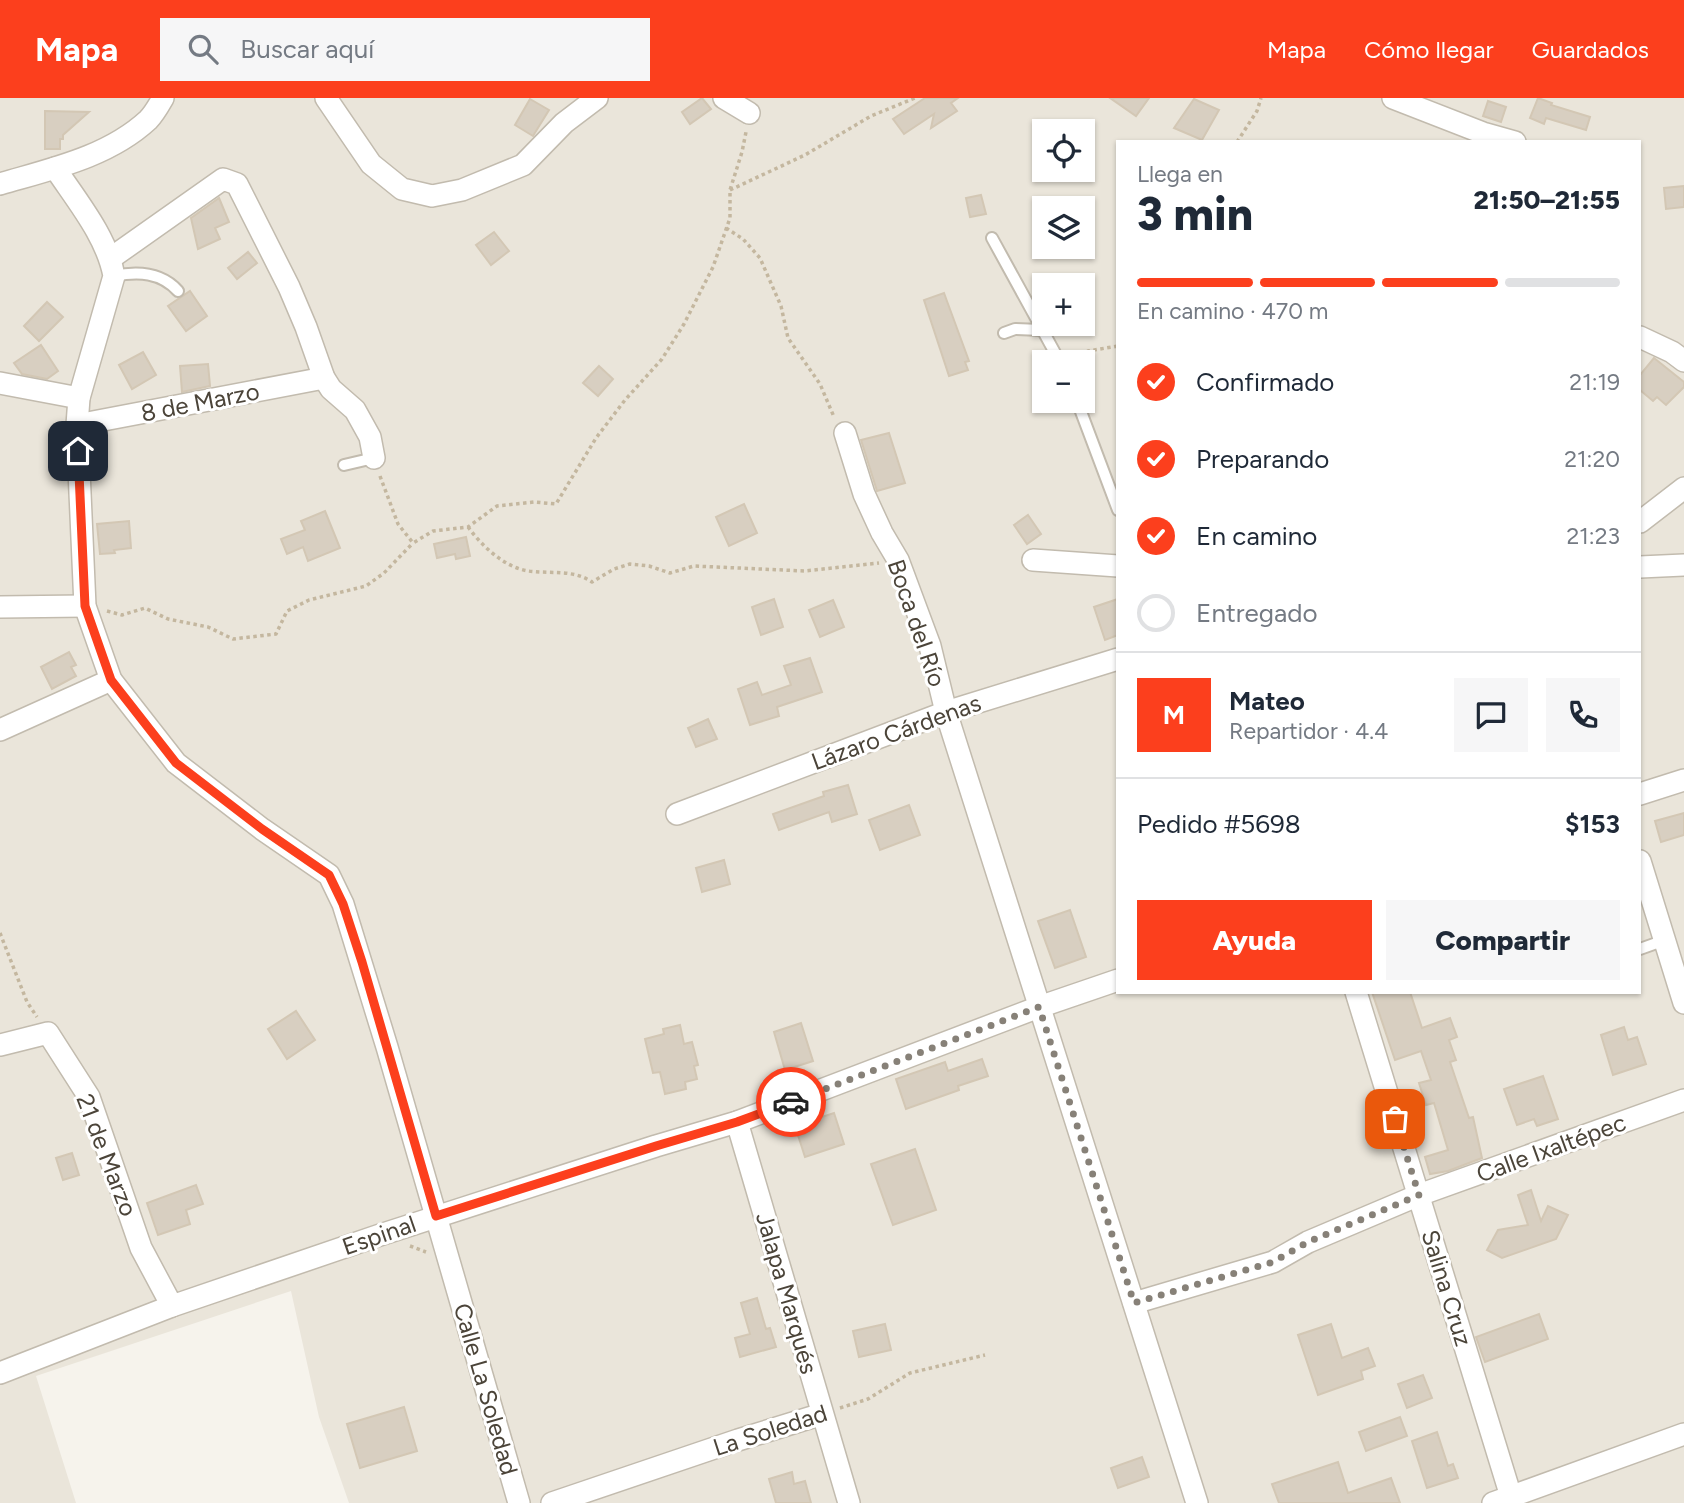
<!DOCTYPE html>
<html lang="es">
<head>
<meta charset="utf-8">
<style>
  body { margin:0; font-family:Figtree,sans-serif; background:#f6f6f7; color:#1f2937; height:100vh; display:flex; flex-direction:column; font-size:26px; white-space:nowrap }
  * { box-sizing:border-box; margin:0 }
  p { font-size:23px; color:#747a83 }
  .icon { flex:none; width:38px; height:38px; fill:none; stroke:currentColor; stroke-width:2; stroke-linecap:round; stroke-linejoin:round }
  .map { position:relative; flex:1; overflow:hidden }
  .sheet { position:absolute; left:1116px; top:42px; width:525px; height:854px; display:flex; flex-direction:column; background:#fff; border-radius:0px; box-shadow:0 2px 5px #0004 }
  .sheet>* { flex:none }
  .fabs { position:absolute; left:1032px; top:21px; display:grid; gap:14px }
  .fabs a { display:grid; place-items:center; width:63px; height:63px; border-radius:0px; background:#fff; box-shadow:0 2px 5px #0004; font-size:35px }
  .pin { position:absolute; display:grid; place-items:center; width:60px; height:60px; color:#fff; margin:-30px; border-radius:14px; box-shadow:0 4px 10px #0006 }
  .courier { position:absolute; display:grid; place-items:center; width:70px; height:70px; margin:-35px; border:5px solid #fc3f1d; border-radius:50%; background:#fff; color:#222; box-shadow:0 2px 9px #0007 }
  .summary em { font-style:normal; font-weight:800 }
  .summary div { display:flex; flex-direction:column-reverse }
  .summary { display:flex; align-items:center; justify-content:space-between; height:119px; padding:0 21px }
  h1 { font-size:46px; font-weight:800; line-height:52px }
  .bar { display:grid; grid-template-columns:repeat(4,1fr); gap:10px 7px; align-content:center; height:84px; padding:0 21px }
  .bar i { height:9px; border-radius:5px; background:#e0e1e3 }
  .bar .selected { background:#fc3f1d }
  .bar p { grid-column:span 4 }
  .line { display:flex; align-items:center; gap:18px; padding:0 21px; border-top:2px solid #e0e1e3 }
  .line div { flex:1 }
  .round { display:grid; place-items:center; flex:none; width:74px; height:74px; border-radius:0px; background:#f6f6f7 }
  ol { padding:0 21px; list-style:none }
  li { display:flex; align-items:center; gap:21px; height:77px }
  li p { margin-inline-start:auto }
  li .icon { padding:7px; border-radius:50%; background:#fc3f1d; color:#fff; stroke-width:4 }
  li:last-child { color:#747a83 }
  li i { width:38px; height:38px; border:4px solid #e0e1e3; border-radius:50% }
  .button { display:flex; gap:14px; margin-top:auto; padding:14px 21px }
  .button a { flex:1; height:80px; border-radius:0px; background:#fc3f1d; color:#fff; font-size:28px; font-weight:800; line-height:80px; text-align:center }
  .button a+a { background:#f6f6f7; color:#1f2937 }
  header { display:flex; align-items:center; gap:42px; box-sizing:border-box; height:98px; padding:0 35px; background:#fc3f1d; color:#fff }
  header strong { font-size:33px }
  nav { display:flex; gap:38px; margin-inline-start:auto; font-size:24px }
  .search { width:490px; height:63px; background:#f6f6f7; display:flex; align-items:center; gap:18px; box-sizing:border-box; padding:0 24px; border-radius:0px; color:#747a83; font-size:26px }
  .map>svg:first-child { display:block }
  .residential { fill:#eae5da; fill-rule:evenodd }
  .building { fill:#d8cfc1; stroke:#d3c7b4; stroke-width:2 }
  .lines { fill:none; stroke-linecap:round; stroke-linejoin:round }
  .lane-casing { stroke:#c2bbae; stroke-width:14 }
  .street-casing { stroke:#c2bbae; stroke-width:24 }
  .path { stroke:#c4b79f; stroke-width:3.5; stroke-dasharray:3.5 3.5; stroke-linecap:butt }
  .lane { stroke:#fff; stroke-width:10 }
  .street { stroke:#fff; stroke-width:21 }
  .done { stroke:#878178; stroke-width:7; stroke-dasharray:0 12.6 }
  .route { stroke:#fc3f1d; stroke-width:9 }
  .labels { text-anchor:middle; dominant-baseline:central; stroke-width:6; stroke-linejoin:round; paint-order:stroke }
  .street-label { font-size:24px; fill:#4b4439; stroke:#fff }
</style>
</head>
<body>
<header>
<strong>Mapa</strong>
<div class="search"><svg class="icon" aria-label="search" viewBox="0 0 24 24"><circle cx="10" cy="10" r="6"/><path d="M15 15l6 6"/></svg>Buscar aquí</div>
<nav><a>Mapa</a><a>Cómo llegar</a><a>Guardados</a></nav>
</header>
<div class="map">
<svg width="1684" height="1405" viewBox="0 0 1684 1405">
  <rect width="100%" height="100%" fill="#f6f3ec"/>
  <path class="residential" d="M 0,0 L 1684,0 L 1684,1405 L 349,1405 L 319,1319 L 291,1193 L 36,1278 L 76,1405 L 0,1405 ZM 1045,33 L 1083,33 L 1083,72 L 1045,72 ZM 1118,44 L 1640,44 L 1640,894 L 1118,894 ZM 1045,110 L 1083,110 L 1083,149 L 1045,149 ZM 1045,187 L 1083,187 L 1083,226 L 1045,226 ZM 1045,264 L 1083,264 L 1083,303 L 1045,303 Z"/>
  <g class="building">
    <polygon points="702,0 711,11 690,26 682,14"/>
    <polygon points="925,0 958,0 951,5 957,13 931,30 934,16 904,36 893,21"/>
    <polygon points="1110,0 1149,0 1136,18"/>
    <polygon points="1538,0 1552,5 1551,7 1590,19 1586,32 1546,20 1544,26 1530,20"/>
    <polygon points="530,1 549,12 533,38 515,27"/>
    <polygon points="1194,1 1219,12 1202,42 1174,30"/>
    <polygon points="1488,3 1506,9 1501,24 1483,18"/>
    <polygon points="45,13 89,14 63,37 63,41 60,41 60,51 45,51"/>
    <polygon points="1684,88 1684,109 1666,111 1664,90"/>
    <polygon points="981,97 986,116 970,119 966,100"/>
    <polygon points="219,100 229,124 215,130 220,141 198,151 191,120"/>
    <polygon points="494,134 509,153 491,167 476,147"/>
    <polygon points="248,154 257,165 237,181 228,170"/>
    <polygon points="190,193 207,218 186,233 168,208"/>
    <polygon points="944,195 969,263 965,264 968,272 949,278 924,202"/>
    <polygon points="47,204 63,219 39,243 24,228"/>
    <polygon points="41,247 58,273 47,281 22,276 14,265"/>
    <polygon points="143,254 156,277 132,291 119,267"/>
    <polygon points="1654,260 1684,284 1684,289 1666,307 1657,299 1653,303 1640,292 1640,277"/>
    <polygon points="208,266 210,288 182,294 180,268"/>
    <polygon points="599,268 613,281 598,298 583,285"/>
    <polygon points="889,335 905,385 877,393 861,342"/>
    <polygon points="744,406 757,435 729,448 716,419"/>
    <polygon points="325,413 340,450 308,463 303,449 287,456 281,441 305,432 301,423"/>
    <polygon points="1028,417 1041,436 1027,446 1014,427"/>
    <polygon points="129,423 131,450 114,452 115,455 100,456 97,426"/>
    <polygon points="466,439 470,458 456,461 455,456 437,460 434,446"/>
    <polygon points="774,501 783,529 761,537 752,509"/>
    <polygon points="1118,501 1118,537 1105,542 1094,509"/>
    <polygon points="833,502 844,529 820,539 809,512"/>
    <polygon points="69,554 76,567 71,569 76,578 52,591 41,569"/>
    <polygon points="810,560 822,594 777,609 779,618 750,627 738,591 757,584 762,597 791,587 784,568"/>
    <polygon points="708,621 717,641 696,649 688,630"/>
    <polygon points="848,687 857,716 832,724 829,714 779,732 773,716 824,698 823,694"/>
    <polygon points="909,707 920,737 880,752 869,722"/>
    <polygon points="1684,715 1684,737 1661,744 1655,723"/>
    <polygon points="724,762 730,786 702,794 696,770"/>
    <polygon points="1070,812 1086,859 1055,870 1038,823"/>
    <polygon points="1372,894 1410,894 1422,930 1450,920 1457,939 1449,942 1456,962 1450,964 1469,1020 1473,1019 1482,1060 1448,1073 1430,1076 1425,1059 1448,1052 1434,1005 1426,1007 1419,985 1431,982 1421,953 1395,962"/>
    <polygon points="296,913 315,942 287,961 268,931"/>
    <polygon points="801,925 813,963 785,972 774,934"/>
    <polygon points="680,927 684,946 692,944 698,967 694,968 697,981 685,984 686,991 665,996 660,974 653,975 645,941 664,936 663,931"/>
    <polygon points="1624,929 1628,942 1637,939 1646,966 1613,977 1601,937"/>
    <polygon points="982,961 988,978 958,988 959,992 906,1011 896,981 945,964 948,973"/>
    <polygon points="1543,978 1558,1021 1537,1028 1534,1021 1517,1027 1504,991"/>
    <polygon points="834,1015 844,1046 805,1059 795,1028"/>
    <polygon points="915,1051 936,1112 893,1127 871,1066"/>
    <polygon points="72,1055 79,1077 63,1082 56,1060"/>
    <polygon points="196,1087 203,1106 186,1112 190,1126 158,1137 147,1105"/>
    <polygon points="1531,1092 1541,1123 1548,1108 1568,1117 1556,1141 1502,1160 1487,1152 1498,1132 1528,1127 1518,1097"/>
    <polygon points="757,1200 766,1231 770,1230 776,1249 740,1259 735,1240 750,1236 741,1205"/>
    <polygon points="1539,1216 1548,1241 1485,1264 1476,1239"/>
    <polygon points="885,1226 891,1252 859,1259 853,1233"/>
    <polygon points="1331,1226 1342,1260 1368,1250 1375,1268 1361,1273 1363,1281 1318,1297 1298,1237"/>
    <polygon points="1423,1277 1432,1300 1407,1310 1398,1286"/>
    <polygon points="404,1309 417,1353 360,1370 347,1326"/>
    <polygon points="1400,1319 1407,1338 1366,1353 1359,1334"/>
    <polygon points="1437,1334 1448,1368 1453,1366 1458,1380 1427,1390 1412,1343"/>
    <polygon points="1142,1359 1149,1379 1118,1390 1111,1370"/>
    <polygon points="1338,1364 1348,1395 1391,1380 1400,1405 1279,1405 1272,1386"/>
    <polygon points="792,1374 794,1386 805,1383 811,1405 776,1405 769,1381"/>
  </g>
  <g class="lines">
    <g class="lane-casing">
      <g id="lane">
        <polyline points="992,140 1060,264"/>
        <path d="M 114,178 C 138,173 161,174 178,193"/>
        <polyline points="1004,235 1015,231 1041,232"/>
        <polyline points="1077,303 1118,412"/>
        <polyline points="344,367 374,360"/>
        <polyline points="1640,851 1665,842"/>
      </g>
    </g>
    <g class="street-casing">
      <g id="street">
        <polyline points="326,0 371,66 402,91 432,98 462,92 523,67 564,25 597,0"/>
        <polyline points="724,0 749,15"/>
        <polyline points="1393,0 1483,35 1515,44"/>
        <path d="M 55,70 C 77,103 107,139 114,178 L 79,300 L 77,327 L 85,508 L 111,582 L 176,665 L 262,731 L 329,777 L 343,806 L 387,949 L 519,1405"/>
        <path d="M 0,86 C 51,71 108,59 148,22 C 154,16 159,7 163,0"/>
        <polyline points="111,160 223,81 237,86 289,189 306,229 324,280 331,291 355,312 370,339 374,360"/>
        <polyline points="1640,239 1672,254 1684,263"/>
        <polyline points="0,285 79,300"/>
        <polyline points="77,327 324,280"/>
        <polyline points="845,335 864,396 882,435 898,462 930,548 946,614 1197,1405"/>
        <polyline points="1640,424 1684,390"/>
        <polyline points="1033,462 1118,468"/>
        <polyline points="1640,469 1684,467"/>
        <polyline points="0,509 85,508"/>
        <polyline points="0,632 111,582"/>
        <polyline points="1640,696 1684,682"/>
        <polyline points="677,716 946,614 1118,561"/>
        <polyline points="1640,763 1684,905"/>
        <polyline points="1356,894 1513,1405"/>
        <polyline points="0,947 48,935 89,999 141,1150 172,1208"/>
        <polyline points="737,1024 849,1405"/>
        <polyline points="1134,1205 1273,1164 1308,1144 1419,1097 1684,1002"/>
        <polyline points="0,1275 172,1208 380,1137 656,1048 737,1024 1039,909 1118,882"/>
        <polyline points="552,1405 738,1342 822,1316"/>
        <polyline points="1493,1405 1684,1336"/>
      </g>
    </g>
    <g class="path">
      <polyline points="1237,44 1257,13 1261,0"/>
      <polyline points="730,92 805,57 871,18 915,0"/>
      <polyline points="726,130 743,141 760,160 781,208 788,240 820,286 834,319"/>
      <polyline points="1077,264 1088,253 1118,248"/>
      <polyline points="380,378 398,426 413,445 433,433 468,429 497,408 534,404 556,406 596,340 625,302 662,261 684,226 713,169 730,120 730,92 742,54 746,34"/>
      <path d="M 468,429 C 482,448 504,469 528,473 C 550,476 573,471 592,484 L 614,471 L 630,466 L 649,468 L 670,475 L 694,468 L 805,473 L 879,465"/>
      <polyline points="107,513 122,517 145,510 168,521 208,529 233,541 276,536 287,513 309,502 366,488 384,475 413,445"/>
      <polyline points="0,835 27,904 37,919"/>
      <polyline points="410,1148 426,1154"/>
      <polyline points="840,1310 868,1301 910,1275 985,1257"/>
    </g>
    <use href="#lane" class="lane"/>
    <use href="#street" class="street"/>
  </g>
  <g class="lines">
    <polyline class="done" points="791,1004 1039,909 1134,1205 1273,1164 1308,1144 1419,1097 1395,1021"/>
    <polyline class="route" points="78,353 85,508 111,582 176,665 262,731 329,777 343,806 362,864 436,1118 656,1048 737,1024 791,1004"/>
  </g>
  <g class="labels">
    <g class="street-label">
      <text transform="translate(200 304) rotate(-11)">8 de Marzo</text>
      <text transform="translate(917 525) rotate(71)">Boca del Río</text>
      <text transform="translate(896 634) rotate(-20)">Lázaro Cárdenas</text>
      <text transform="translate(1551 1050) rotate(-20)">Calle Ixaltépec</text>
      <text transform="translate(107 1057) rotate(69)">21 de Marzo</text>
      <text transform="translate(379 1137) rotate(-19)">Espinal</text>
      <text transform="translate(1447 1190) rotate(73)">Salina Cruz</text>
      <text transform="translate(787 1195) rotate(74)">Jalapa Marqués</text>
      <text transform="translate(486 1291) rotate(74)">Calle La Soledad</text>
      <text transform="translate(770 1332) rotate(-18)">La Soledad</text>
    </g>
  </g>
</svg>
<div class="fabs">
<a><svg class="icon" aria-label="locate" viewBox="0 0 24 24"><circle cx="12" cy="12" r="6"/><path d="M12 2v4M12 18v4M2 12h4M18 12h4"/></svg></a>
<a><svg class="icon" aria-label="layers" viewBox="0 0 24 24"><path d="M12 4l9 5-9 5-9-5zM3 14l9 5 9-5"/></svg></a>
<a>+</a>
<a>−</a>
</div>
<div class="pin" style="left:1395px;top:1021px;background:#ea580c"><svg class="icon" aria-label="bag" viewBox="0 0 24 24"><path d="M5 8h14l-1 12H6zM9 8a3 3 0 0 1 6 0"/></svg></div>
<div class="pin" style="left:78px;top:353px;background:#1f2937"><svg class="icon" aria-label="home" viewBox="0 0 24 24"><path d="M3 11l9-7 9 7M6 9v11h12V9"/></svg></div>
<div class="courier" style="left:791px;top:1004px"><svg class="icon" aria-label="car" viewBox="0 0 24 24"><path d="M5 17H2v-5l4-1 3-4h7l3 4 3 1v5h-3M9 17h6M6 11h13"/><circle cx="7" cy="17" r="2"/><circle cx="17" cy="17" r="2"/></svg></div>
<section class="sheet">
<div class="summary"><div><h1>3 min</h1><p>Llega en</p></div><em>21:50–21:55</em></div>
<div class="bar"><i class="selected"></i><i class="selected"></i><i class="selected"></i><i></i><p>En camino · 470 m</p></div>
<ol>
<li><svg class="icon" aria-label="check" viewBox="0 0 24 24"><path d="M5 12l5 5 9-10"/></svg>Confirmado<p>21:19</p></li>
<li><svg class="icon" aria-label="check" viewBox="0 0 24 24"><path d="M5 12l5 5 9-10"/></svg>Preparando<p>21:20</p></li>
<li><svg class="icon" aria-label="check" viewBox="0 0 24 24"><path d="M5 12l5 5 9-10"/></svg>En camino<p>21:23</p></li>
<li><i></i>Entregado</li>
</ol>
<div class="line" style="height:126px"><b class="round" style="background:#fc3f1d;color:#fff">M</b><div><b>Mateo</b><p>Repartidor · 4.4</p></div><a class="round"><svg class="icon" aria-label="chat" viewBox="0 0 24 24"><path d="M4 5h16v11H9l-5 4z"/></svg></a><a class="round"><svg class="icon" aria-label="phone" viewBox="0 0 24 24"><path d="M5 4h4l2 5-3 2q2 4 5 5l2-3 5 2v4C11 20 4 13 5 4z"/></svg></a></div>
<div class="line" style="height:91px"><div>Pedido #5698</div><b>$153</b></div>
<div class="button"><a>Ayuda</a><a>Compartir</a></div>
</section>
</div>
</body>
</html>
